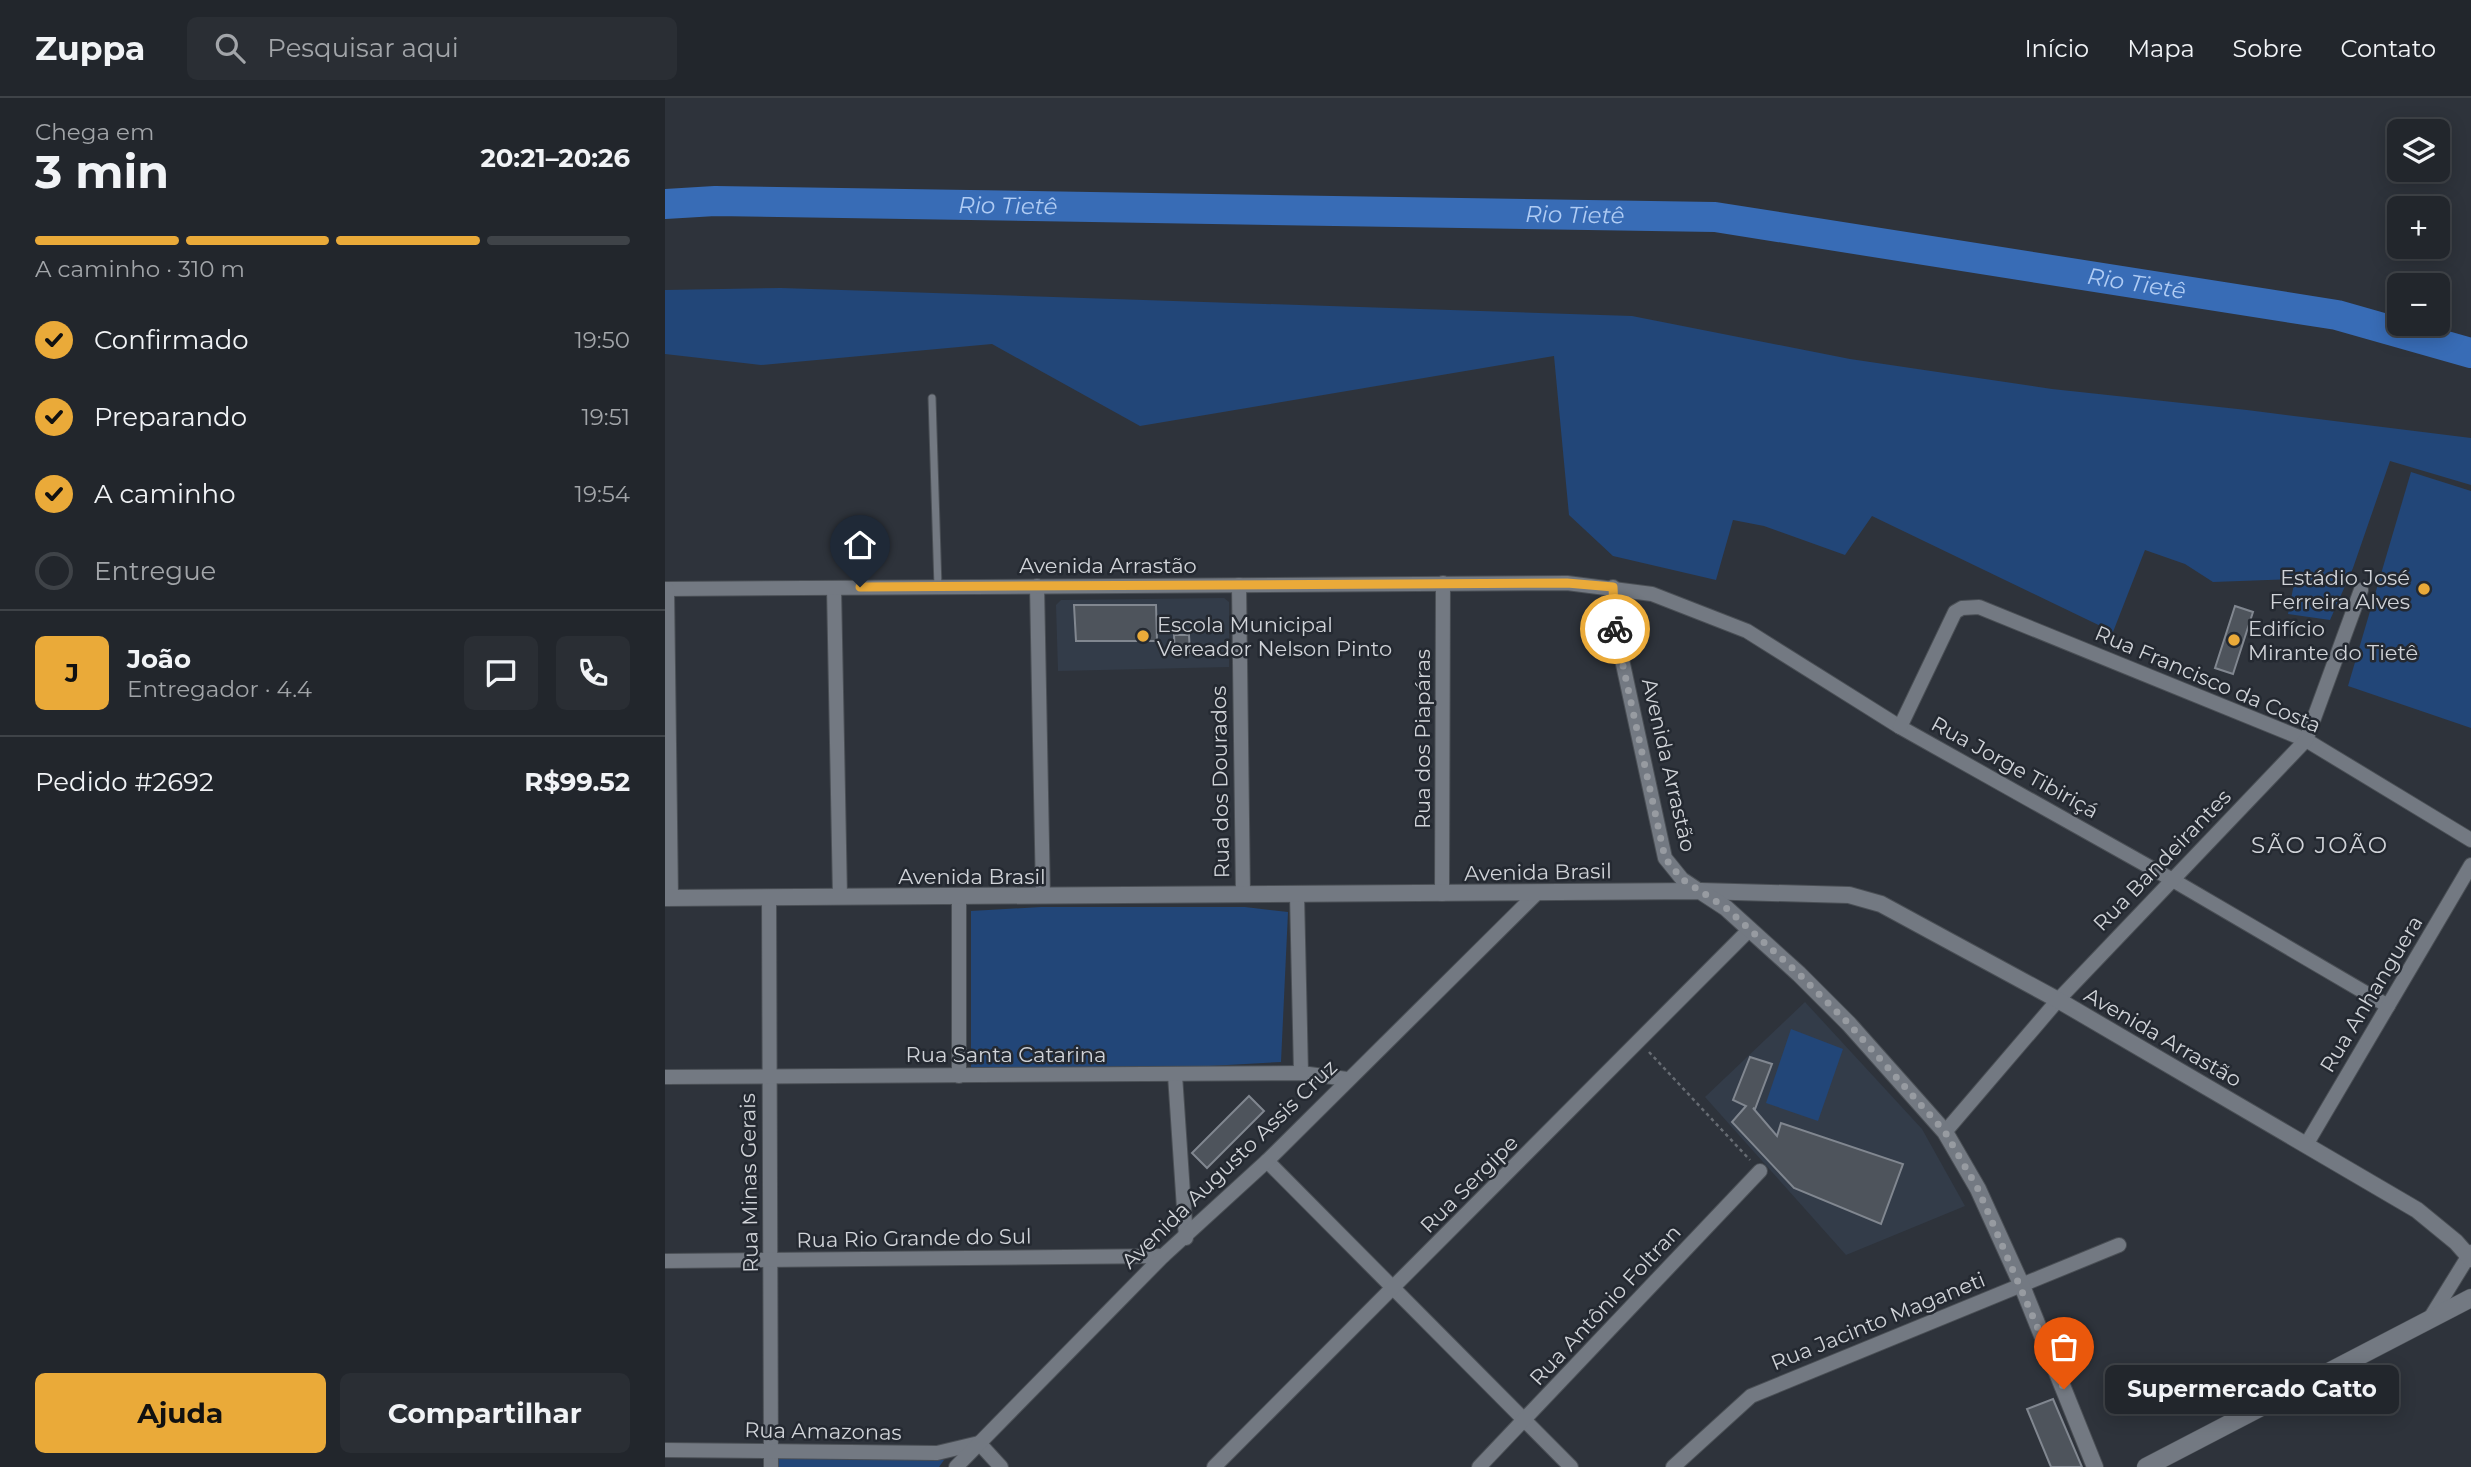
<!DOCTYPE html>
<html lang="pt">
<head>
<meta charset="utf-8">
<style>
  body { margin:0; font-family:Montserrat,sans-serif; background:#2a2e34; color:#f1f3f6; height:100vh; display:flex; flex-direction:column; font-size:26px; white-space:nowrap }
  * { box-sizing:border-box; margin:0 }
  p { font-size:23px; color:#a2a5a9 }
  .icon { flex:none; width:38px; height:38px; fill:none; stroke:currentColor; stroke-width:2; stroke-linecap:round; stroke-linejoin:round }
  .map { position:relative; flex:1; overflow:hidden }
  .panel { display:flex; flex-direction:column; background:#22262c; width:665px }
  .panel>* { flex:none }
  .fabs { position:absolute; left:1722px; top:21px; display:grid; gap:14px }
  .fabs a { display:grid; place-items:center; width:63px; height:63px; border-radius:10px; background:#22262c; box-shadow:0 4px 18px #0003,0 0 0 2px #3f4348; font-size:35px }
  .pin { position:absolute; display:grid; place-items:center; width:60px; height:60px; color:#fff; margin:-72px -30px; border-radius:50% 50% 50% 0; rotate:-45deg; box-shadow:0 0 7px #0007 }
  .pin .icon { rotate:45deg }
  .courier { position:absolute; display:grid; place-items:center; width:70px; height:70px; margin:-35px; border:5px solid #eaaa39; border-radius:50%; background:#fff; color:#222; box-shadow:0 2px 9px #0007 }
  .bubble { position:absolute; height:49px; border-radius:10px; background:#22262c; box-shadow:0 4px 18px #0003,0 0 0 2px #3f4348; font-size:23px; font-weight:700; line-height:49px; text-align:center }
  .summary em { font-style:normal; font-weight:700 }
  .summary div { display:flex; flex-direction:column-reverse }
  .summary { display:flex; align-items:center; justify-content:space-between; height:119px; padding:0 35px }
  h1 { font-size:46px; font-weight:700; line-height:52px }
  .bar { display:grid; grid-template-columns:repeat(4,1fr); gap:10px 7px; align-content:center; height:84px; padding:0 35px }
  .bar i { height:9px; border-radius:5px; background:#3f4348 }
  .bar .on { background:#eaaa39 }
  .bar p { grid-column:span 4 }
  .line { display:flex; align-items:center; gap:18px; padding:0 35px; border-top:2px solid #3f4348 }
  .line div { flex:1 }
  .round { display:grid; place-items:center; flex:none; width:74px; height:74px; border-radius:10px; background:#2a2e34 }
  ol { padding:0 35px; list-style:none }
  li { display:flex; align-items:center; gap:21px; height:77px }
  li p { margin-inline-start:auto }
  li .icon { padding:7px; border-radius:50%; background:#eaaa39; color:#111; stroke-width:4 }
  li:last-child { color:#a2a5a9 }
  li i { width:38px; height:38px; border:4px solid #3f4348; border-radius:50% }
  .primary-button { display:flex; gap:14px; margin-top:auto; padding:14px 35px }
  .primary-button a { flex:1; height:80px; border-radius:10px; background:#eaaa39; color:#111; font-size:28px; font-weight:700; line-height:80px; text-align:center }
  .primary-button a+a { background:#2a2e34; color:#f1f3f6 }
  header { display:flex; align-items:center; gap:42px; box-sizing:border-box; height:98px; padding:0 35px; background:#22262c; border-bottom:2px solid #3f4348 }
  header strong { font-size:33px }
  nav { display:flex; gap:38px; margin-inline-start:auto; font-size:24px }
  .search { width:490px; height:63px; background:#2a2e34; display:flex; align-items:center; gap:18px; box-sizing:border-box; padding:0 24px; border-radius:10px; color:#a2a5a9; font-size:26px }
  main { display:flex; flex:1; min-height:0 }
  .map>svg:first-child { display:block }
  .built { fill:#333c49 }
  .green { fill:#224678 }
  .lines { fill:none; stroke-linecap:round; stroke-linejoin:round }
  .river { stroke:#386cb6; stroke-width:30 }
  .building { fill:#4e545c; stroke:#818790; stroke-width:2 }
  .service-casing { stroke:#4a4f55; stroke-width:9 }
  .minor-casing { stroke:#4a4f55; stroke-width:16 }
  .tertiary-casing { stroke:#4a4f55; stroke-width:18 }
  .secondary-casing { stroke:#4a4f55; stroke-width:19 }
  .path { stroke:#676c73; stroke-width:2.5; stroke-dasharray:3.5 3.5; stroke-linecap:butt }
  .service { stroke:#737982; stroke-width:7 }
  .minor { stroke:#737982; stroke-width:14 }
  .tertiary { stroke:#737982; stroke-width:16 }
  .secondary { stroke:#737982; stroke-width:18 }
  .done { stroke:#979ba1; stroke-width:7; stroke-dasharray:0 12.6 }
  .route { stroke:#eaaa39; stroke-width:9 }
  .poi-dot { fill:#eaaa39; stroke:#242931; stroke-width:2.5 }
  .labels { text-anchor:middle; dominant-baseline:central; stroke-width:5; stroke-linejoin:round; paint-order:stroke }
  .street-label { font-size:21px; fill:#d0d3d8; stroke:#242931 }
  .poi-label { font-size:21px; fill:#d0d3d8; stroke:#242931; text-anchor:start }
  .water-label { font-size:23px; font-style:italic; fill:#b0ccf4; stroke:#242931 }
  .neighbourhood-label { font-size:23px; letter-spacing:2px; fill:#d0d3d8; stroke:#242931 }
</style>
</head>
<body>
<header>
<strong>Zuppa</strong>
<div class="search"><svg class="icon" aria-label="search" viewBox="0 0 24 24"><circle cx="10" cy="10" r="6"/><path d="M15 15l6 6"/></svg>Pesquisar aqui</div>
<nav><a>Início</a><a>Mapa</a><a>Sobre</a><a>Contato</a></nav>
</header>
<main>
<section class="panel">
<div class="summary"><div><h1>3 min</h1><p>Chega em</p></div><em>20:21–20:26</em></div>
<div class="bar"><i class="on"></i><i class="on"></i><i class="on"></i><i></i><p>A caminho · 310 m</p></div>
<ol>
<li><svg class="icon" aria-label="check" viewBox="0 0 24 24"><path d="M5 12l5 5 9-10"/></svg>Confirmado<p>19:50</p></li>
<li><svg class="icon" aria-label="check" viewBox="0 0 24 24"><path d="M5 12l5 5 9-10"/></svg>Preparando<p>19:51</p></li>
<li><svg class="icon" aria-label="check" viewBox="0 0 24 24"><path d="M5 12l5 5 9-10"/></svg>A caminho<p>19:54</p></li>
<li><i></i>Entregue</li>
</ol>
<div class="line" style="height:126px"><b class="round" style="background:#eaaa39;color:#111">J</b><div><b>João</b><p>Entregador · 4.4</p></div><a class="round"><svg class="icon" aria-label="chat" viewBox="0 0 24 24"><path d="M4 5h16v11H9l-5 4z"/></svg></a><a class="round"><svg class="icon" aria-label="phone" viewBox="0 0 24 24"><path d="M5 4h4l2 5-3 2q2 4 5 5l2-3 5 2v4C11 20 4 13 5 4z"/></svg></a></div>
<div class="line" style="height:91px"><div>Pedido #2692</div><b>R$99.52</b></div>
<div class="primary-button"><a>Ajuda</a><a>Compartilhar</a></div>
</section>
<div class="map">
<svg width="1806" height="1369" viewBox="0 0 1806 1369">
  <rect width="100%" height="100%" fill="#2e333b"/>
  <g class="built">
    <polygon points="559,500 564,504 564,569 393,573 391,507 396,502"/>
    <polygon points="1140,904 1257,1031 1300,1108 1181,1157 1040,999"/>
  </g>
  <g class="green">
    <polygon points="116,190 967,218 1185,261 1387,291 1582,312 1806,340 1806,387 1725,363 1688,470 1665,522 1623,516 1630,481 1548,484 1520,466 1480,452 1448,534 1207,418 1180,457 1099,428 1068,422 1051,482 948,458 904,417 889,258 475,328 327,246 96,267 0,256 0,192"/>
    <polygon points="1746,374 1806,393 1806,630 1683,588"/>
    <polygon points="376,809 580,809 623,814 616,964 509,970 306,970 306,813"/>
    <polygon points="1126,931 1178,951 1153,1023 1101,1005"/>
    <polygon points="109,1358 269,1360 279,1362 274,1369 110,1369"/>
  </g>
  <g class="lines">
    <path class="river" id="s1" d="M 0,106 L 50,103 L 1050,119 L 1672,217 L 1806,255"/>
  </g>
  <g class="building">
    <polygon points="409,507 491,507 492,543 411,543"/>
    <polygon points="1570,508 1588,514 1568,576 1550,570"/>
    <polygon points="509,537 524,537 525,555 510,556"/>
    <polygon points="1085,959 1107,966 1090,1011 1088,1010 1112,1038 1116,1025 1238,1066 1216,1126 1129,1090 1067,1024 1081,1008 1068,1002"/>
    <polygon points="584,998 599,1013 542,1070 527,1055"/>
    <polygon points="1388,1301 1417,1369 1386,1369 1362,1311"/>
  </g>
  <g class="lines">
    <g class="service-casing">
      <polyline id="service" points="267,300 273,489"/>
    </g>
    <g class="minor-casing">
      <g id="minor">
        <polyline points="574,487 578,797"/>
        <polyline points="372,488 378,798"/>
        <polyline points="948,489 948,520 1000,760 1017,781 1035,793"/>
        <polyline points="169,490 175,799"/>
        <polyline points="0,491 902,485 987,496 1082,533 1235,629 1506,781 1723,908"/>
        <polyline points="2,491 6,800"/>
        <polyline points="1235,629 1290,514 1297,510 1314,509 1641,642 1806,742"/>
        <polyline points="777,796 778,485"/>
        <polyline points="632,797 636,975"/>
        <polyline points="294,799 294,978"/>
        <polyline points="104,800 106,1369"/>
        <polyline points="510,977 521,1140"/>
        <polyline points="0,979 636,975 682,981"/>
        <polyline points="1280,1034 1393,902 1641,642 1696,492"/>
        <polyline points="1641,1047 1806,767"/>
        <polyline points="602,1063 906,1369"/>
        <polyline points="0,1163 498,1158"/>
        <polyline points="1764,1222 1806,1154"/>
        <polyline points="0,1352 272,1355 314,1345 336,1369"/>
        <polyline points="291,1369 498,1158 602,1063 871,796"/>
        <polyline points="549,1369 1085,831"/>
        <polyline points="814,1369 1095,1073"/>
        <polyline points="1008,1369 1086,1298 1454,1147"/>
      </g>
    </g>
    <g class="tertiary-casing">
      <g id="tertiary">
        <polyline points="1035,793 1184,797 1216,806 1393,902 1752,1112 1791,1144 1806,1161"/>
        <polyline points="0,800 1035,793 1061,810 1134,876 1184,926 1280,1034 1313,1091 1357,1188 1430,1369"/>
      </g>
    </g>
    <g class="secondary-casing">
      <polyline id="secondary" points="1481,1369 1806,1200"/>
    </g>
    <polyline class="path" points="984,954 1085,1062"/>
    <use href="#service" class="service"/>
    <use href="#minor" class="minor"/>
    <use href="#tertiary" class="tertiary"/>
    <use href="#secondary" class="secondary"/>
  </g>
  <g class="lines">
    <polyline class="done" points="950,531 1000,760 1017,781 1061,810 1134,876 1184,926 1280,1034 1313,1091 1399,1291"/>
    <polyline class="route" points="195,489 902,485 948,489 950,531"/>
  </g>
  <g class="poi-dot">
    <circle cx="1759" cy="491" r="7"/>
    <circle cx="478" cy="538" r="7"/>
    <circle cx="1569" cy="542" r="7"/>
  </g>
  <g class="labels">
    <g class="street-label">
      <text x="443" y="467">Avenida Arrastão</text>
      <text transform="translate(1543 581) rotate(23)">Rua Francisco da Costa</text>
      <text transform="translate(757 641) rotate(-90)">Rua dos Piapáras</text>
      <text transform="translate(1004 667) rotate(77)">Avenida Arrastão</text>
      <text transform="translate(1350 669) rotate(29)">Rua Jorge Tibiriçá</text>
      <text transform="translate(555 684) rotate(-91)">Rua dos Dourados</text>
      <text transform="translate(1497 762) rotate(-46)">Rua Bandeirantes</text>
      <text transform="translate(873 774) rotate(-1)">Avenida Brasil</text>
      <text x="307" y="778">Avenida Brasil</text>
      <text transform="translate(1706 896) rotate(-59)">Rua Anhanguera</text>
      <text transform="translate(1498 939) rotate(30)">Avenida Arrastão</text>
      <text x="341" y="956">Rua Santa Catarina</text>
      <text transform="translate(564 1066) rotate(-44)">Avenida Augusto Assis Cruz</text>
      <text transform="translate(84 1085) rotate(-91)">Rua Minas Gerais</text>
      <text transform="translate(804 1086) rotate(-45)">Rua Sergipe</text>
      <text transform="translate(249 1140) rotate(-1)">Rua Rio Grande do Sul</text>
      <text transform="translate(940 1207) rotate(-47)">Rua Antônio Foltran</text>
      <text transform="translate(1213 1223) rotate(-22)">Rua Jacinto Maganeti</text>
      <text transform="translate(158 1333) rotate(1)">Rua Amazonas</text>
    </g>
    <g class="poi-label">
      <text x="1745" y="479" text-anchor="end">Estádio José<tspan x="1745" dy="24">Ferreira Alves</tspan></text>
      <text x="492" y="526">Escola Municipal<tspan x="492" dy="24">Vereador Nelson Pinto</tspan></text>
      <text x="1583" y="530">Edifício<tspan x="1583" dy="24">Mirante do Tietê</tspan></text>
    </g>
    <g class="water-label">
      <text stroke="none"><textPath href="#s1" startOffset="343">Rio Tietê</textPath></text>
      <text stroke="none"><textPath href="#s1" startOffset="910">Rio Tietê</textPath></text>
      <text stroke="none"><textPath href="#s1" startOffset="1477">Rio Tietê</textPath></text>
    </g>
    <g class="neighbourhood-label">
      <text x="1655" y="747">SÃO JOÃO</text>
    </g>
  </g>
</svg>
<div class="fabs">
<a><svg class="icon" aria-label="layers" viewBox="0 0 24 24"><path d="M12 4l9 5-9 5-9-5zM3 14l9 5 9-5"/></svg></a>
<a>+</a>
<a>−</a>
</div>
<div class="pin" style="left:1399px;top:1291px;background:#ea580c"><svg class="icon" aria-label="bag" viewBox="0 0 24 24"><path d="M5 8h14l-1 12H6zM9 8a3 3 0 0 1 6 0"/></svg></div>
<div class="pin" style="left:195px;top:489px;background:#1f2937"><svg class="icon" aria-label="home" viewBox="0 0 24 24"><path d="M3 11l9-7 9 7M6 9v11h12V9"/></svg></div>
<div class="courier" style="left:950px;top:531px"><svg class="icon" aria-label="bike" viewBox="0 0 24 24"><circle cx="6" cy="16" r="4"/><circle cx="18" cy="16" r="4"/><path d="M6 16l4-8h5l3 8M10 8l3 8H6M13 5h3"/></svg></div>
<div class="bubble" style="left:1440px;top:1267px;width:294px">Supermercado Catto</div>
</div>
</main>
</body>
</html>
